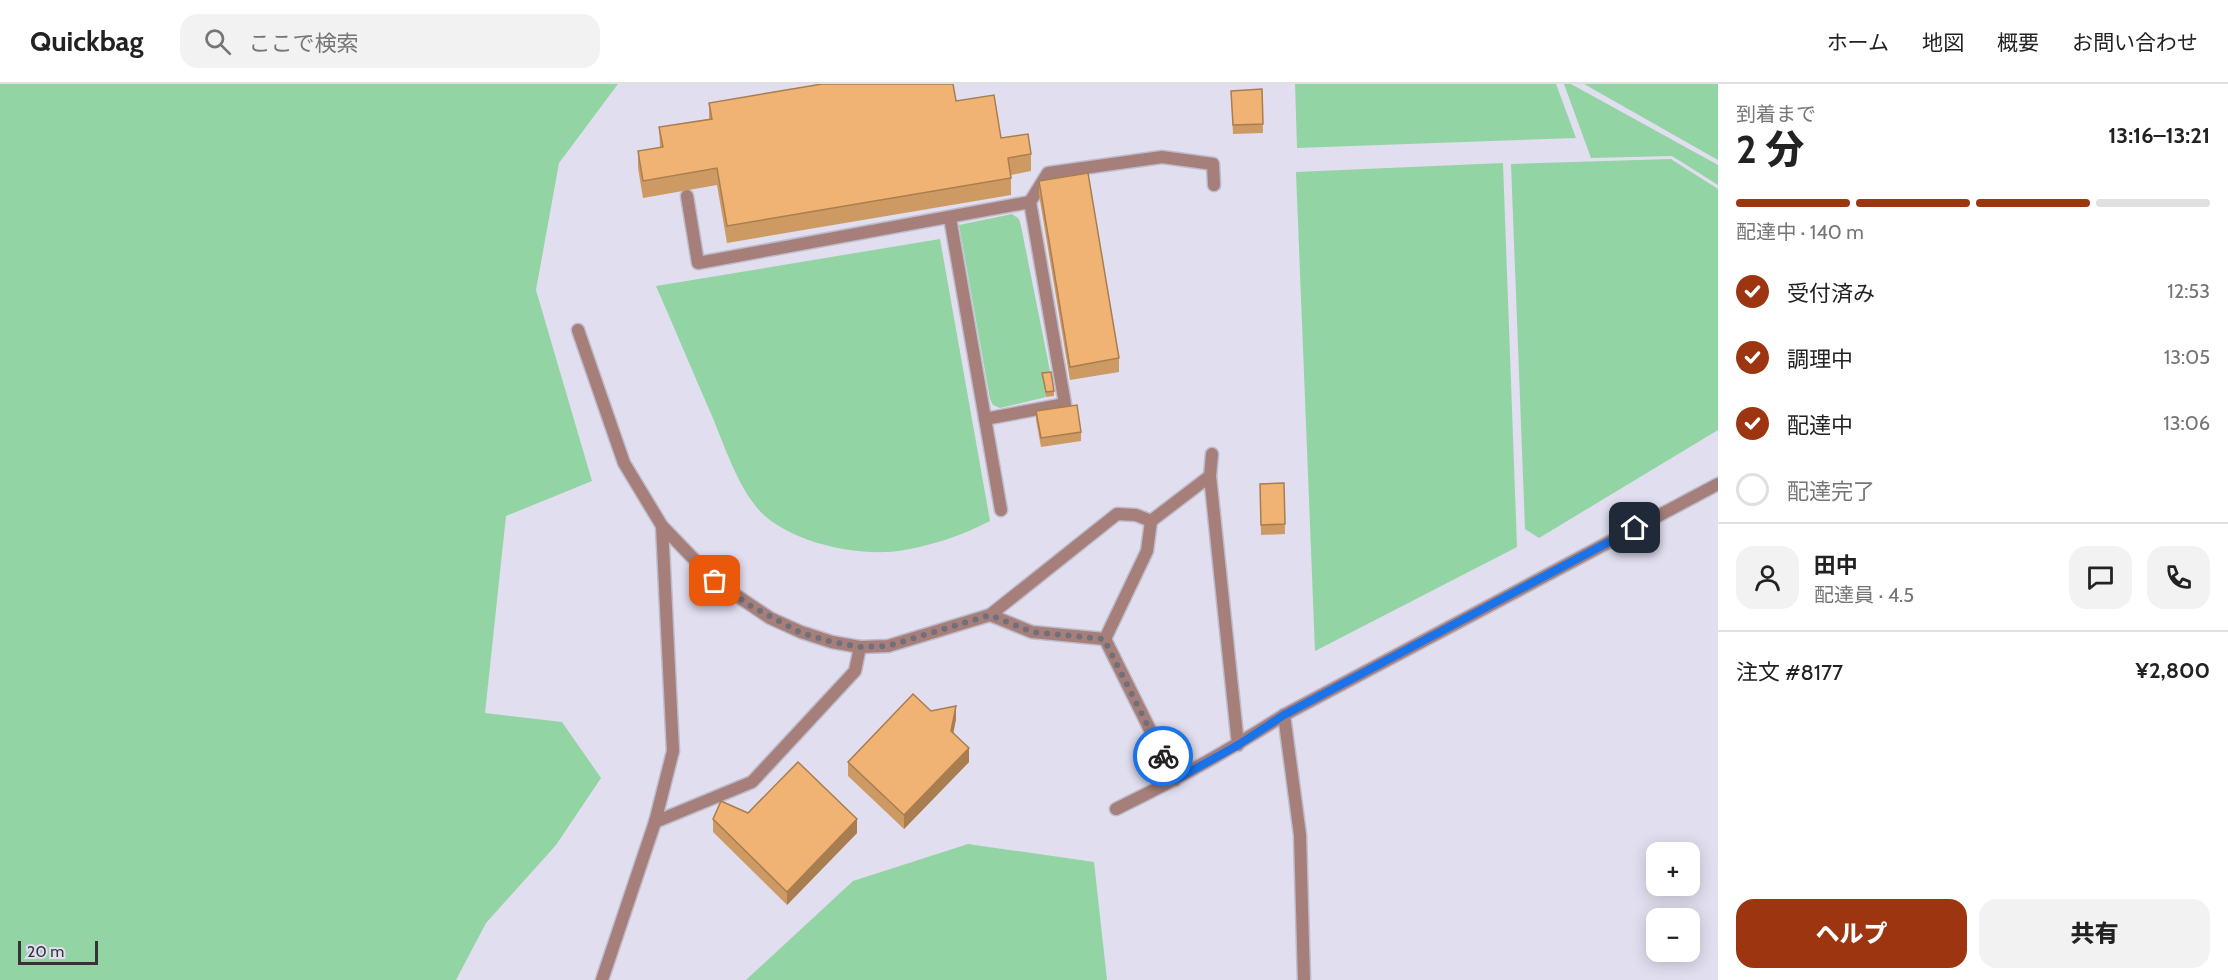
<!DOCTYPE html>
<html lang="ja">
<head>
<meta charset="utf-8">
<style>
  body { margin:0; font-family:Cabin,"Noto Sans JP",sans-serif; background:#f2f2f2; color:#222; height:100vh; display:flex; flex-direction:column; font-size:22px; white-space:nowrap }
  * { box-sizing:border-box; margin:0 }
  p { font-size:20px; color:#767676 }
  .icon { flex:none; width:33px; height:33px; fill:none; stroke:currentColor; stroke-width:2; stroke-linecap:round; stroke-linejoin:round }
  .map { position:relative; flex:1; overflow:hidden }
  .drawer { display:flex; flex-direction:column; background:#fff; width:510px }
  .drawer>* { flex:none }
  .controls { position:absolute; left:1646px; top:758px; display:grid; gap:12px }
  .controls a { display:grid; place-items:center; width:54px; height:54px; border-radius:12px; background:#fff; box-shadow:0 3px 15px #0003; font-size:30px }
  .scale { position:absolute; left:18px; bottom:15px; width:80px; box-sizing:border-box; padding-left:6px; border:3px solid #343339; border-top:0; font-size:16px; line-height:21px; white-space:nowrap; color:#343339; -webkit-text-stroke:4px #e1deef; paint-order:stroke }
  .pin { position:absolute; display:grid; place-items:center; width:51px; height:51px; color:#fff; margin:-26px; border-radius:12px; box-shadow:0 3px 9px #0006 }
  .courier { position:absolute; display:grid; place-items:center; width:60px; height:60px; margin:-30px; border:4px solid #1a73e8; border-radius:50%; background:#fff; color:#222; box-shadow:0 2px 8px #0007 }
  .summary em { font-style:normal; font-weight:800 }
  .summary div { display:flex; flex-direction:column-reverse }
  .summary { display:flex; align-items:center; justify-content:space-between; height:102px; padding:0 18px }
  h1 { font-size:39px; font-weight:800; line-height:45px }
  .bar { display:grid; grid-template-columns:repeat(4,1fr); gap:9px 6px; align-content:center; height:72px; padding:0 18px }
  .bar i { height:8px; border-radius:4px; background:#e0e0e0 }
  .bar .current { background:#9c3510 }
  .bar p { grid-column:span 4 }
  .line { display:flex; align-items:center; gap:15px; padding:0 18px; border-top:2px solid #e0e0e0 }
  .line div { flex:1 }
  .round { display:grid; place-items:center; flex:none; width:63px; height:63px; border-radius:18px; background:#f2f2f2 }
  ol { padding:0 18px; list-style:none }
  li { display:flex; align-items:center; gap:18px; height:66px }
  li p { margin-inline-start:auto }
  li .icon { padding:6px; border-radius:50%; background:#9c3510; color:#fff; stroke-width:4 }
  li:last-child { color:#767676 }
  li i { width:33px; height:33px; border:3px solid #e0e0e0; border-radius:50% }
  .action { display:flex; gap:12px; margin-top:auto; padding:12px 18px }
  .action a { flex:1; height:69px; border-radius:18px; background:#9c3510; color:#fff; font-size:24px; font-weight:800; line-height:69px; text-align:center }
  .action a+a { background:#f2f2f2; color:#222 }
  header { display:flex; align-items:center; gap:36px; box-sizing:border-box; height:84px; padding:0 30px; background:#fff; border-bottom:2px solid #e0e0e0 }
  header strong { font-size:28px }
  nav { display:flex; gap:33px; margin-inline-start:auto; font-size:21px }
  .search { width:420px; height:54px; background:#f2f2f2; display:flex; align-items:center; gap:15px; box-sizing:border-box; padding:0 21px; border-radius:18px; color:#767676; font-size:22px }
  main { display:flex; flex:1; min-height:0 }
  .map>svg:first-child { display:block }
  .green { fill:#93d4a4 }
  .lines { fill:none; stroke-linecap:round; stroke-linejoin:round }
  .service-casing { stroke:#bebccb; stroke-width:15 }
  .minor-casing { stroke:#bebccb; stroke-width:15 }
  .service { stroke:#a67f7b; stroke-width:12 }
  .minor { stroke:#a67f7b; stroke-width:12 }
  .wall { fill:#ce9a63 }
  .shaded-wall { fill:#a87d50 }
  .building { fill:#f0b373; stroke:#a87d50; stroke-width:1.5 }
  .done { stroke:#716f79; stroke-width:6; stroke-dasharray:0 10.8 }
  .route { stroke:#1a73e8; stroke-width:8 }
</style>
</head>
<body>
<header>
<strong>Quickbag</strong>
<div class="search"><svg class="icon" aria-label="search" viewBox="0 0 24 24"><circle cx="10" cy="10" r="6"/><path d="M15 15l6 6"/></svg>ここで検索</div>
<nav><a>ホーム</a><a>地図</a><a>概要</a><a>お問い合わせ</a></nav>
</header>
<main>
<div class="map">
<svg width="1718" height="896" viewBox="0 0 1718 896">
  <rect width="100%" height="100%" fill="#e1deef"/>
  <g class="green">
    <polygon points="0,0 618,0 559,79 536,206 592,397 506,432 485,629 562,638 601,694 556,761 486,839 456,896 0,896"/>
    <polygon points="1295,0 1556,0 1576,54 1297,64"/>
    <polygon points="1564,0 1571,0 1718,81 1718,101 1672,72 1591,74"/>
    <polygon points="1584,0 1718,0 1718,76"/>
    <polygon points="1671,75 1718,105 1718,346 1539,454 1525,445 1511,80"/>
    <polygon points="1503,79 1517,463 1315,567 1296,88"/>
    <polygon points="1012,130 1019,135 1021,142 1051,292 1043,294 1046,313 1000,324 993,321 990,315 959,141"/>
    <path d="M 940,155 L 990,437 C 963,451 934,461 904,466 C 863,474 797,460 765,432 C 740,410 725,363 712,332 C 693,289 675,245 656,202 Z"/>
    <polygon points="968,760 1094,778 1107,896 746,896 853,797"/>
  </g>
  <g class="lines">
    <g class="service-casing">
      <g id="service">
        <polyline points="687,112 698,179 1030,118"/>
        <polyline points="950,134 1001,426"/>
        <polyline points="578,246 624,379 662,442 715,497 770,534 801,548 832,558 860,563 888,562 990,531 1032,548 1105,555 1175,696"/>
        <polyline points="985,335 1065,320 1030,118 1048,89 1162,73 1213,80 1214,101"/>
        <polyline points="1212,370 1210,392 1238,661"/>
        <polyline points="990,531 1117,430 1136,431 1151,437 1210,392"/>
        <polyline points="1105,555 1147,467 1151,437"/>
        <polyline points="655,738 752,698 855,587 860,563"/>
        <polyline points="602,896 655,738 673,667 662,442"/>
      </g>
    </g>
    <g class="minor-casing">
      <g id="minor">
        <polyline points="1284,631 1300,751 1304,896"/>
        <path d="M 1116,725 C 1174,697 1230,666 1284,631 L 1718,400"/>
      </g>
    </g>
    <use href="#service" class="service"/>
    <use href="#minor" class="minor"/>
  </g>
  <g class="wall">
    <polygon points="1262,5 1263,49 1233,50 1231,7"/>
    <polygon points="956,17 1001,54 1031,70 1031,87 1011,91 1011,111 727,159 717,101 643,114 638,84 638,67 660,63 659,43 709,35 709,19"/>
    <polygon points="1039,97 1119,274 1119,288 1070,296 1039,111"/>
    <polygon points="1042,289 1054,307 1054,312 1046,313"/>
    <polygon points="1036,327 1081,348 1081,357 1041,363 1036,336"/>
    <polygon points="1284,399 1285,450 1261,451 1260,400"/>
    <polygon points="931,627 956,635 953,649 969,678 904,745 848,692 848,678"/>
    <polygon points="748,729 857,749 787,821 713,748 713,735"/>
  </g>
  <g class="shaded-wall">
    <polygon points="956,622 956,635 951,661 951,647"/>
    <polygon points="969,664 969,678 904,745 904,731"/>
    <polygon points="857,735 857,749 787,821 787,808"/>
  </g>
  <g class="building">
    <polygon points="822,0 953,0 956,17 994,11 1001,54 1028,50 1031,70 1008,74 1011,94 727,142 717,84 643,97 638,67 663,63 659,43 712,35 709,19"/>
    <polygon points="1262,5 1263,40 1233,41 1231,7"/>
    <polygon points="1088,89 1119,274 1070,283 1039,97"/>
    <polygon points="1051,288 1054,307 1046,308 1042,289"/>
    <polygon points="1077,321 1081,348 1041,354 1036,327"/>
    <polygon points="1284,399 1285,440 1261,441 1260,400"/>
    <polygon points="913,610 931,627 956,622 951,647 969,664 904,731 848,678"/>
    <polygon points="798,678 857,735 787,808 713,735 721,717 748,729"/>
  </g>
  <g class="lines">
    <polyline class="done" points="715,497 751,522 801,549 832,558 860,563 888,562 990,531 1032,548 1104,555 1163,672"/>
    <polyline class="route" points="1163,672 1175,696 1238,661 1284,631 1635,444"/>
  </g>
</svg>
<div class="controls">
<a>+</a>
<a>−</a>
</div>
<div class="scale">20 m</div>
<div class="pin" style="left:715px;top:497px;background:#ea580c"><svg class="icon" aria-label="bag" viewBox="0 0 24 24"><path d="M5 8h14l-1 12H6zM9 8a3 3 0 0 1 6 0"/></svg></div>
<div class="pin" style="left:1635px;top:444px;background:#1f2937"><svg class="icon" aria-label="home" viewBox="0 0 24 24"><path d="M3 11l9-7 9 7M6 9v11h12V9"/></svg></div>
<div class="courier" style="left:1163px;top:672px"><svg class="icon" aria-label="bike" viewBox="0 0 24 24"><circle cx="6" cy="16" r="4"/><circle cx="18" cy="16" r="4"/><path d="M6 16l4-8h5l3 8M10 8l3 8H6M13 5h3"/></svg></div>
</div>
<section class="drawer">
<div class="summary"><div><h1>2 分</h1><p>到着まで</p></div><em>13:16–13:21</em></div>
<div class="bar"><i class="current"></i><i class="current"></i><i class="current"></i><i></i><p>配達中 · 140 m</p></div>
<ol>
<li><svg class="icon" aria-label="check" viewBox="0 0 24 24"><path d="M5 12l5 5 9-10"/></svg>受付済み<p>12:53</p></li>
<li><svg class="icon" aria-label="check" viewBox="0 0 24 24"><path d="M5 12l5 5 9-10"/></svg>調理中<p>13:05</p></li>
<li><svg class="icon" aria-label="check" viewBox="0 0 24 24"><path d="M5 12l5 5 9-10"/></svg>配達中<p>13:06</p></li>
<li><i></i>配達完了</li>
</ol>
<div class="line" style="height:108px"><a class="round"><svg class="icon" aria-label="person" viewBox="0 0 24 24"><circle cx="12" cy="8" r="4"/><path d="M4 21q1-7 8-7t8 7"/></svg></a><div><b>田中</b><p>配達員 · 4.5</p></div><a class="round"><svg class="icon" aria-label="chat" viewBox="0 0 24 24"><path d="M4 5h16v11H9l-5 4z"/></svg></a><a class="round"><svg class="icon" aria-label="phone" viewBox="0 0 24 24"><path d="M5 4h4l2 5-3 2q2 4 5 5l2-3 5 2v4C11 20 4 13 5 4z"/></svg></a></div>
<div class="line" style="height:78px"><div>注文 #8177</div><b>¥2,800</b></div>
<div class="action"><a>ヘルプ</a><a>共有</a></div>
</section>
</main>
</body>
</html>
